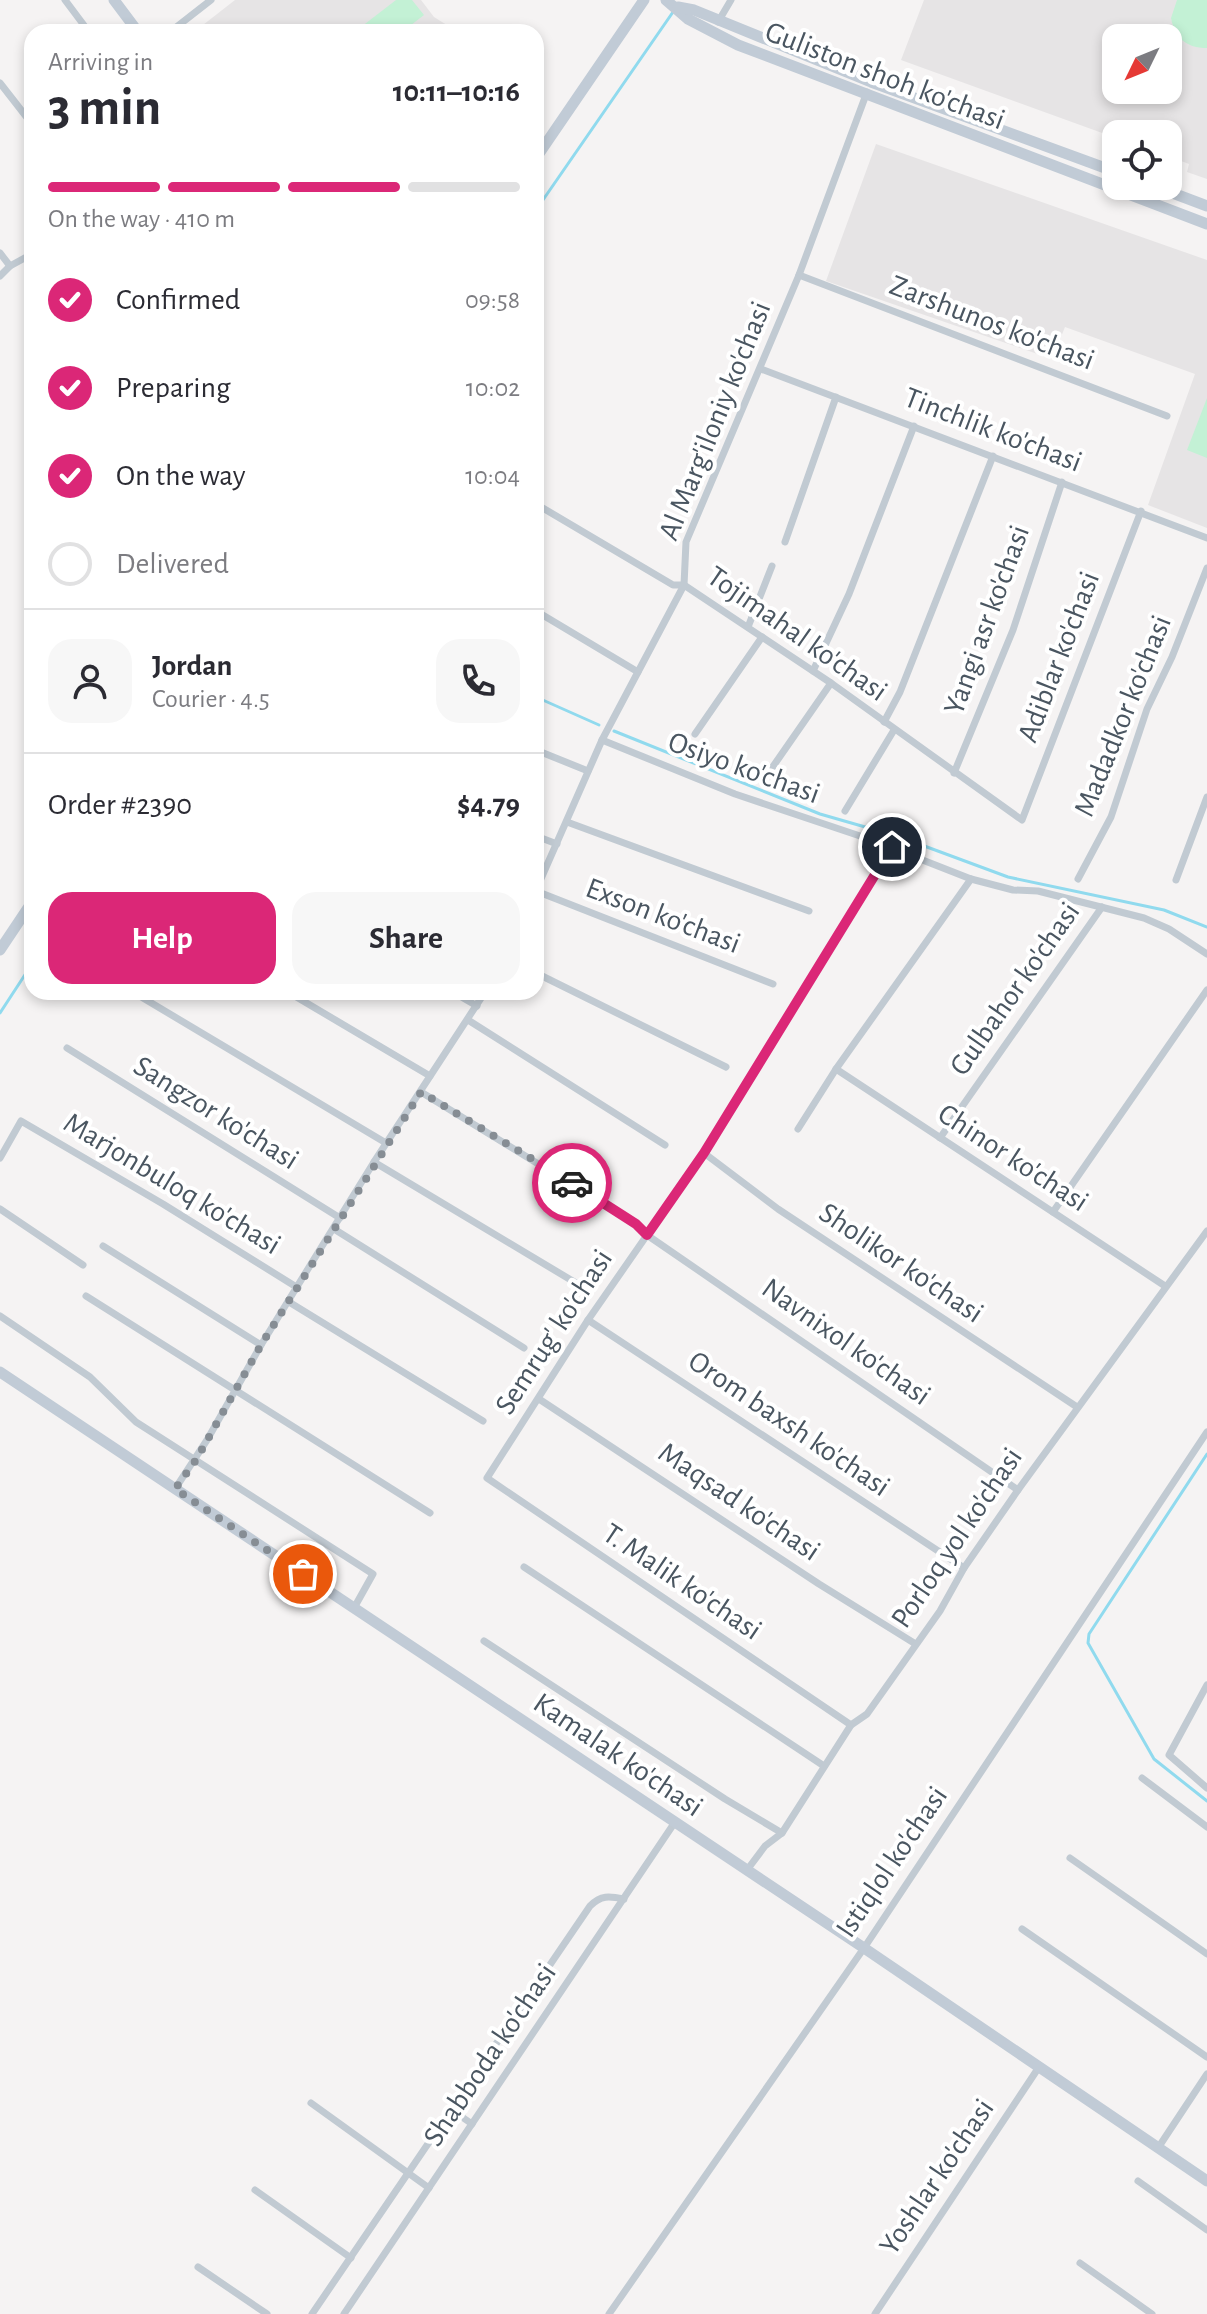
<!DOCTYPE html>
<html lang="en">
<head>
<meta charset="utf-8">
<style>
  body { margin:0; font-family:"Alegreya Sans",sans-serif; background:#f7f7f7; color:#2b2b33; height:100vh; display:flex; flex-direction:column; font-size:30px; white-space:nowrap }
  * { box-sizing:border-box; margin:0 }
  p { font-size:26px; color:#7c7c81 }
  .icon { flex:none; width:44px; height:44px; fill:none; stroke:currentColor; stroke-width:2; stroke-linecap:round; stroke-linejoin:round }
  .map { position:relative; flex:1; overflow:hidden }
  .details { position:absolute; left:24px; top:24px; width:520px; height:976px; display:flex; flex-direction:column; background:#fff; border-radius:24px; box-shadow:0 4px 12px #0003 }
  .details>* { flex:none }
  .needle { width:52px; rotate:227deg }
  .buttons { position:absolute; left:1102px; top:24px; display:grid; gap:16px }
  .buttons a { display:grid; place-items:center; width:80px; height:80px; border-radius:16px; background:#fff; box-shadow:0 4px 12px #0003; font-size:40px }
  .pin { position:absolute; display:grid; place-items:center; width:68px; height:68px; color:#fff; margin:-34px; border:4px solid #fff; border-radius:50%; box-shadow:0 2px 8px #0007 }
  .courier { position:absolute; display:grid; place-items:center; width:80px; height:80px; margin:-40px; border:6px solid #db2777; border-radius:50%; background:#fff; color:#222; box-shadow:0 2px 10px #0007 }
  .summary em { font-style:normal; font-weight:700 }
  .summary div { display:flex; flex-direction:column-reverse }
  .summary { display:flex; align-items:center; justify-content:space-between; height:136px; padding:0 24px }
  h1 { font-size:52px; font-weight:700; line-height:60px }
  .bar { display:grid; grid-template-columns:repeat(4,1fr); gap:12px 8px; align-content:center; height:96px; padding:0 24px }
  .bar i { height:10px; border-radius:6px; background:#e1e1e2 }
  .bar .active { background:#db2777 }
  .bar p { grid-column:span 4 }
  .line { display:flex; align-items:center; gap:20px; padding:0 24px; border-top:2px solid #e1e1e2 }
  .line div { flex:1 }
  .round { display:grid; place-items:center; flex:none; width:84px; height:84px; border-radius:24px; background:#f7f7f7 }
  ol { padding:0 24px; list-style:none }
  li { display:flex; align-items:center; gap:24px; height:88px }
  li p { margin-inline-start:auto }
  li .icon { padding:8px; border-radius:50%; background:#db2777; color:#fff; stroke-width:4 }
  li:last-child { color:#7c7c81 }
  li i { width:44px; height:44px; border:4px solid #e1e1e2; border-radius:50% }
  .cta { display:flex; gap:16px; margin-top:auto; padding:16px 24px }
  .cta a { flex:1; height:92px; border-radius:24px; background:#db2777; color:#fff; font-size:32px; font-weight:700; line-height:92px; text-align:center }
  .cta a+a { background:#f7f7f7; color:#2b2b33 }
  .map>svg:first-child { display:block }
  .education { fill:#e6e4e5; fill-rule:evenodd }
  .green { fill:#c3f1d5 }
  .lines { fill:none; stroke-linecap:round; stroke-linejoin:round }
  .stream { stroke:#90daee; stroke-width:3 }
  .street { stroke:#c1cad2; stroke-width:7 }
  .secondary { stroke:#c1cbd6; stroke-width:11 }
  .done { stroke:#868d94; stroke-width:8; stroke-dasharray:0 14.4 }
  .route { stroke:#db2777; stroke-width:10 }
  .labels { text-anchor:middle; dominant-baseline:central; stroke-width:8; stroke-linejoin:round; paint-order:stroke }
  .street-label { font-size:30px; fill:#4a5661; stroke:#fff }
</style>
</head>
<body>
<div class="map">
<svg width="1207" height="2314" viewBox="0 0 1207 2314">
  <rect width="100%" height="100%" fill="#f5f3f3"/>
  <g class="education">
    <polygon points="235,0 421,0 434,17 458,32 194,32"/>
    <path d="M 924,0 L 1207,0 L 1207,179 L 1187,172 L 1189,164 L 1168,156 L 1168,134 L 1116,134 L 1116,138 L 901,60 ZM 1116,38 L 1168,38 L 1168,90 L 1116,90 Z"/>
    <polygon points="876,144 1207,260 1207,528 1148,505 1195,374 1065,327 1052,359 826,281"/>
  </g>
  <g class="green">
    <polygon points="396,0 412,0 424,15 402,32 365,32 361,27"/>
    <path d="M 1177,0 L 1207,0 L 1207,48 C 1186,48 1175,38 1171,18 Z"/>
    <polygon points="1207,398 1207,458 1187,450"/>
  </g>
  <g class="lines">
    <g class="stream">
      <polyline points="536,210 673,12"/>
      <polyline points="536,697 599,725"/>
      <polyline points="614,731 820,814 900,837 1008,877 1164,910 1207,927"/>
      <polyline points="0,1013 32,964"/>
      <polyline points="1207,1454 1089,1634 1088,1643 1154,1759 1207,1801"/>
    </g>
    <g class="street">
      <polyline points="65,0 89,32"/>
      <polyline points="718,22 731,0"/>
      <polyline points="170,32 211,0"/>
      <polyline points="0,83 32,124"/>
      <polyline points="0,253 10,266"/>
      <polyline points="799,275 1167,416"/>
      <polyline points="0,276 10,266 32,254"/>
      <polyline points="761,369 1207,538"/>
      <polyline points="536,504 673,585 684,585 831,683 1022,820 1141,511"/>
      <polyline points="785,542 836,397"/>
      <polyline points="536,611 638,672"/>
      <polyline points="748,627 772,566"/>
      <polyline points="813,671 849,594 914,426"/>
      <polyline points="884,722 900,692 993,456"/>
      <polyline points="695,734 762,637"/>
      <polyline points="602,740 735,794 869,839 971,879 1013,890 1038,891 1144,918 1169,929 1207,954"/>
      <polyline points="536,750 588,771"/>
      <polyline points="954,773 1013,630 1062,482"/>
      <polyline points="765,778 831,683"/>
      <polyline points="845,811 894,730"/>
      <polyline points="567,822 809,911"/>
      <polyline points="536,836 557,844"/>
      <polyline points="1078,879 1111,817 1147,709 1172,657 1207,568"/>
      <polyline points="1176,880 1207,797"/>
      <polyline points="536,890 602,740 684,585 686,542 799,275 867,92"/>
      <polyline points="536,891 773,984"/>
      <polyline points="536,973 726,1067"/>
      <polyline points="133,992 386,1143"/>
      <polyline points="288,992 430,1076"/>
      <polyline points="453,992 477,1006"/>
      <polyline points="468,1020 665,1145"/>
      <polyline points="67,1048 340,1218"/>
      <polyline points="836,1069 1165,1286"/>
      <polyline points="421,1092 636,1224 647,1235 1018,1490"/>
      <polyline points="798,1129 836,1069 971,879"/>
      <polyline points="940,1138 1102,907"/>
      <polyline points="704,1153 778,1209 1077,1407"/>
      <polyline points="0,1158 21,1121 163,1204 298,1288"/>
      <polyline points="374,1162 576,1283"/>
      <polyline points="0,1209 83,1265"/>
      <polyline points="1053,1212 1207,990"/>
      <polyline points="334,1229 524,1348"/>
      <polyline points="103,1246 261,1345"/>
      <polyline points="86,1296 430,1513"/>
      <polyline points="289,1302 483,1421"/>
      <polyline points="0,1316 90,1377 136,1422 373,1574 354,1608"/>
      <polyline points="588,1320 964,1568"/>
      <polyline points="539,1399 819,1584 914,1643"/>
      <polyline points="175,1489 207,1440 261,1345 374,1162 485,992"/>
      <polyline points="524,1567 824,1766"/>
      <polyline points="484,1641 725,1799 782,1833"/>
      <polyline points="1207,1685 1169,1755 1207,1788"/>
      <polyline points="851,1725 487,1478 588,1320 704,1153 892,847"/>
      <polyline points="1142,1778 1207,1827"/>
      <polyline points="1070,1858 1207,1954"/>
      <polyline points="747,1870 765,1846 782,1833 851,1725 867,1714 940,1611 964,1568 1018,1490 1207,1231"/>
      <polyline points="1022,1929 1207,2057"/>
      <polyline points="311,2103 429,2188"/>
      <polyline points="452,2110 472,2124"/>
      <polyline points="1158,2148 1207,2074"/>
      <polyline points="1138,2181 1207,2230"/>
      <polyline points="255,2190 351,2258"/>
      <polyline points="1080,2263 1152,2314"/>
      <polyline points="198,2267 267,2314"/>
      <path d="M 312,2314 L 590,1906 C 601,1895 609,1896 624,1899"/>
      <polyline points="344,2314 675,1822"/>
      <polyline points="609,2314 864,1948 1207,1432"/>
      <polyline points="875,2314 1039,2067"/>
    </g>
    <g class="secondary">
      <polyline points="114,0 138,32"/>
      <polyline points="666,0 688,19 738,45 1207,224"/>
      <polyline points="678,7 694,10 871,82 1116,172"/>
      <polyline points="536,158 644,0"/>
      <polyline points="1154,186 1207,206"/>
      <polyline points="0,950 32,902"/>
      <polyline points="0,1372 864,1948 1207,2181"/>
    </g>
  </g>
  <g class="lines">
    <polyline class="done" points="303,1574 175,1489 196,1460 261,1345 421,1092 572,1183"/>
    <polyline class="route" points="572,1183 636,1224 647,1235 704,1153 892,847"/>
  </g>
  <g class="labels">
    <g class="street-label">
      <text transform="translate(885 76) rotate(21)">Guliston shoh ko'chasi</text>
      <text transform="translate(992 323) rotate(21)">Zarshunos ko'chasi</text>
      <text transform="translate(715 421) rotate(-68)">Al Marg'iloniy ko'chasi</text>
      <text transform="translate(993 430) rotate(21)">Tinchlik ko'chasi</text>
      <text transform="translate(987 620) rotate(-70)">Yangi asr ko'chasi</text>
      <text transform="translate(797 634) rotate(35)">Tojimahal ko'chasi</text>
      <text transform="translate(1059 657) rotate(-69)">Adiblar ko'chasi</text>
      <text transform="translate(1123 716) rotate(-68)">Madadkor ko'chasi</text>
      <text transform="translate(744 768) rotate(20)">Osiyo ko'chasi</text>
      <text transform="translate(663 916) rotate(21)">Exson ko'chasi</text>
      <text transform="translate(1015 989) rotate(-55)">Gulbahor ko'chasi</text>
      <text transform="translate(216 1113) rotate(32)">Sangzor ko'chasi</text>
      <text transform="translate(1013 1158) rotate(33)">Chinor ko'chasi</text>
      <text transform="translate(172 1184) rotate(31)">Marjonbuloq ko'chasi</text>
      <text transform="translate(901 1263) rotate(34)">Sholikor ko'chasi</text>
      <text transform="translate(554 1332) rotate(-57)">Semrug' ko'chasi</text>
      <text transform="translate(846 1342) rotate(35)">Navnixol ko'chasi</text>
      <text transform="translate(789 1424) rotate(34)">Orom baxsh ko'chasi</text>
      <text transform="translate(739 1502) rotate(34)">Maqsad ko'chasi</text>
      <text transform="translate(957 1538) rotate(-56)">Porloq yol ko'chasi</text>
      <text transform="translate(682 1582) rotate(34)">T. Malik ko'chasi</text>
      <text transform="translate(618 1755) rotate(34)">Kamalak ko'chasi</text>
      <text transform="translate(892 1862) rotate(-56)">Istiqlol ko'chasi</text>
      <text transform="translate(490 2055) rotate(-56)">Shabboda ko'chasi</text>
      <text transform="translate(937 2177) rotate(-56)">Yoshlar ko'chasi</text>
    </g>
  </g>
</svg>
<div class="buttons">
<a><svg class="needle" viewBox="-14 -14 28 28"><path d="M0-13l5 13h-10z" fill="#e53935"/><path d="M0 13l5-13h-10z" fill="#7c7c81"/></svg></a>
<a><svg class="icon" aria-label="locate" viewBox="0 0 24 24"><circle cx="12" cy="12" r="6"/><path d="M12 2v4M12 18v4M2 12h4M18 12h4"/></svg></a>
</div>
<div class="pin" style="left:303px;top:1574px;background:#ea580c"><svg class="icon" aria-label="bag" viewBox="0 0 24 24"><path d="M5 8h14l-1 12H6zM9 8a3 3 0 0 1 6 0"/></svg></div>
<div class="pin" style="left:892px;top:847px;background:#1f2937"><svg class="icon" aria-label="home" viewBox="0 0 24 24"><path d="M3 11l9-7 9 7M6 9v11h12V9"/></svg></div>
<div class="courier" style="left:572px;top:1183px"><svg class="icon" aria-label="car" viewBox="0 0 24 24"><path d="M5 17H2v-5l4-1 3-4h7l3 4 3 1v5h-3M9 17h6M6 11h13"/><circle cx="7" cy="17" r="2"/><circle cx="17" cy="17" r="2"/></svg></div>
<section class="details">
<div class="summary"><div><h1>3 min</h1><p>Arriving in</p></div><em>10:11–10:16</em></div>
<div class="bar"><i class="active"></i><i class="active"></i><i class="active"></i><i></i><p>On the way · 410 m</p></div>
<ol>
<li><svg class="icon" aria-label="check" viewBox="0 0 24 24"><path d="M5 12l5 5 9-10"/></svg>Confirmed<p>09:58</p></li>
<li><svg class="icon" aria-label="check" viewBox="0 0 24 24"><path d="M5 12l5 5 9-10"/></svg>Preparing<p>10:02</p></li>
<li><svg class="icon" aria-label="check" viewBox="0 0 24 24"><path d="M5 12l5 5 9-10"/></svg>On the way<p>10:04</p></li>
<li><i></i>Delivered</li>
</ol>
<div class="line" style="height:144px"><a class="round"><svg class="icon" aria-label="person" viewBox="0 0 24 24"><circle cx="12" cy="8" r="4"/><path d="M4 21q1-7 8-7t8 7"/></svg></a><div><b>Jordan</b><p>Courier · 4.5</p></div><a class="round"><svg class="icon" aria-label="phone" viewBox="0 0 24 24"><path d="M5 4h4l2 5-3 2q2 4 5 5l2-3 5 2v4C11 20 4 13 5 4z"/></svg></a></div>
<div class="line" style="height:104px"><div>Order #2390</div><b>$4.79</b></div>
<div class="cta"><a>Help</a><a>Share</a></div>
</section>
</div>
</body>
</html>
